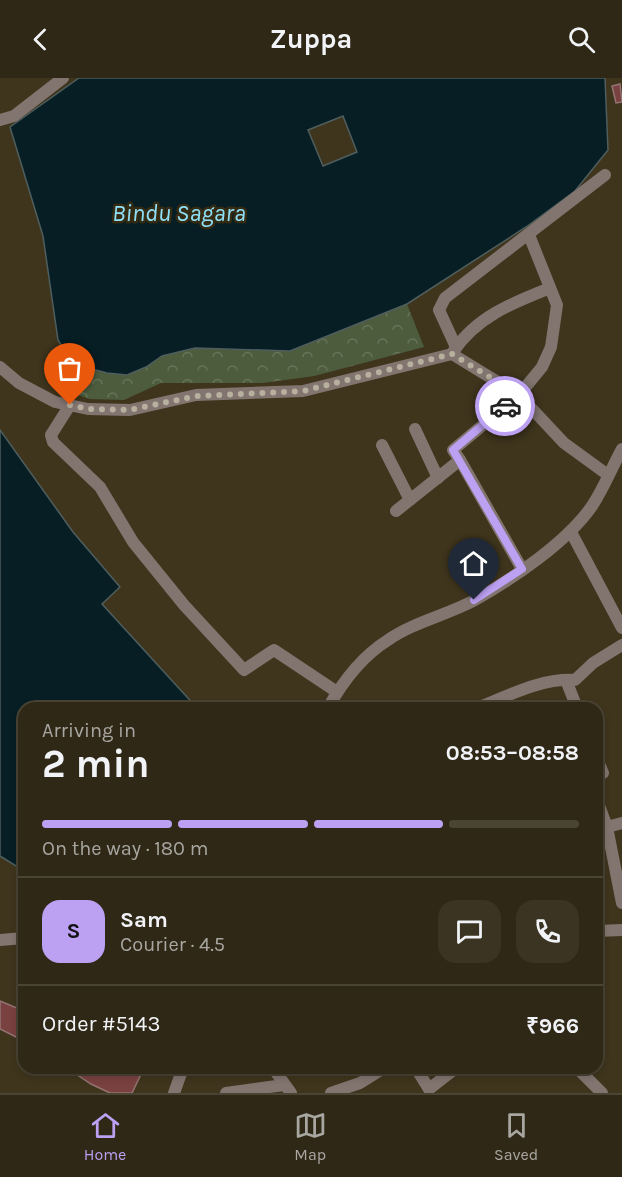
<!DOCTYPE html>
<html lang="en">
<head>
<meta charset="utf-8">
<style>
  body { margin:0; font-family:Karla,sans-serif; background:#3b3423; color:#f1f3f6; height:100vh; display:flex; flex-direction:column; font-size:22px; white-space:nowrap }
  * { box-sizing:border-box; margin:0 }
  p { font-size:20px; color:#a7a6a1 }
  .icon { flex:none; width:33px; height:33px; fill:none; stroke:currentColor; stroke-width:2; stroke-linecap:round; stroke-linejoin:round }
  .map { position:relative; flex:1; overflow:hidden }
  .sheet { position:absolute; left:18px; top:624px; width:585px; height:372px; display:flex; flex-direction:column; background:#2f2816; border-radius:18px; box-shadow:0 3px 9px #0003,0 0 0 2px #4a4435 }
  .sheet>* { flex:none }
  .pin { position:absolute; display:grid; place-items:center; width:51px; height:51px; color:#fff; margin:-62px -26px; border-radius:50% 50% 50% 0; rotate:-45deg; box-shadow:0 0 6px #0007 }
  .pin .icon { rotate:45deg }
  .courier { position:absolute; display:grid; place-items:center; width:60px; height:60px; margin:-30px; border:4px solid #bca0f2; border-radius:50%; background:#fff; color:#222; box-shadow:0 2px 8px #0007 }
  .head em { font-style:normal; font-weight:700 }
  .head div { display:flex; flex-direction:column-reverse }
  .head { display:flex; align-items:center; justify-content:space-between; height:102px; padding:0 24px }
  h1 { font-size:39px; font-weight:700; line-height:45px }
  .bar { display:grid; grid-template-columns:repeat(4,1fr); gap:9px 6px; align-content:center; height:72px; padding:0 24px }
  .bar i { height:8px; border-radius:4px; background:#4a4435 }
  .bar .selected { background:#bca0f2 }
  .bar p { grid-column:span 4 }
  .line { display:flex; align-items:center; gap:15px; padding:0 24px; border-top:2px solid #4a4435 }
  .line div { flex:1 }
  .round { display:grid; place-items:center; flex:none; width:63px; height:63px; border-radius:18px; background:#3b3423 }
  header { display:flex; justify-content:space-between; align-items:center; height:78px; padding:0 24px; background:#2f2816; font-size:27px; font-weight:700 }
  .tabs { display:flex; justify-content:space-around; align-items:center; height:84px; border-top:2px solid #4a4435; background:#2f2816; font-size:16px; color:#a7a6a1 }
  .tabs a { display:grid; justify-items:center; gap:3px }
  .tabs .selected { color:#bca0f2 }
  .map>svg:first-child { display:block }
  .park { fill:url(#park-crowns) }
  .water { fill:#061e24; stroke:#4f5e5e; stroke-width:1.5; fill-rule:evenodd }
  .building { fill:#794140; stroke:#947473; stroke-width:1.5 }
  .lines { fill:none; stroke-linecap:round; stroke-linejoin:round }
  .minor { stroke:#827570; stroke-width:12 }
  .done { stroke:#b8b09f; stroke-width:6; stroke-dasharray:0 10.8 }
  .route { stroke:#bca0f2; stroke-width:8 }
  .labels { text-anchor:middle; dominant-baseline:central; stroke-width:5; stroke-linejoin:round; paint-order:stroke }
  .water-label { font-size:24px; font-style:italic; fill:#8ee0f8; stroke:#352b13 }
</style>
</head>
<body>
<header><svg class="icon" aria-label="back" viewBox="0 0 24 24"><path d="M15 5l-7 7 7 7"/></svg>Zuppa<svg class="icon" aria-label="search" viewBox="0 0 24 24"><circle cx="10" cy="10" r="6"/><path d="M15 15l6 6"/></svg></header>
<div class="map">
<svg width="622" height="1015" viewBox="0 0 622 1015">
  <defs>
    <pattern id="park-crowns" width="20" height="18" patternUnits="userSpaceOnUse" patternTransform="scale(1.5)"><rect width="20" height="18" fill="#4c5c3d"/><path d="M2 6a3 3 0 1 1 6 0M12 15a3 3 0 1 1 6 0" fill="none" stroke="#677459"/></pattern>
  </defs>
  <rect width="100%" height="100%" fill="#3f351d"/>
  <polygon class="park" points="407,226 424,269 314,298 263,305 161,305 124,322 90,321 68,314 59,278 68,278 85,289 107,295 146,289 161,278 195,270 290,273"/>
  <g class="water">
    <path d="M 79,0 L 605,0 L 608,72 L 575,113 L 526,149 L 407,226 L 290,273 L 195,270 L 162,278 L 146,289 L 127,297 L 107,295 L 85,289 L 68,278 L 58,262 L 43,158 L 10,49 ZM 343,38 L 357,74 L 323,88 L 308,52 Z"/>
    <polygon points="0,352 73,454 120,509 102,526 197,630 24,630 24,793 0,778"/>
  </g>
  <g class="building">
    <polygon points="620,6 622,24 616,25 612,8"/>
    <polygon points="0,923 24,933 24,963 0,951"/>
    <polygon points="67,990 144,990 132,1015 110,1015 91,1006"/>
  </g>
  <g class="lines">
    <g class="minor">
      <polyline points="0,42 14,38 63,0"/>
      <polyline points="456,269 439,232 445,220 605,97"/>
      <path d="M 453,274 C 476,239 512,225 550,210"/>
      <polyline points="0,289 19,305 55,324 88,331 130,332 196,317 303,313 452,276 519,317 564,365 608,397"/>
      <polyline points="70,327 51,357 53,364 100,409 133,464 184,527 244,592 274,572 334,612 336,616"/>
      <polyline points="415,351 438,400"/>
      <polyline points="382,367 410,422"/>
      <polyline points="460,382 453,372 519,317 542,289 551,269 557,227 529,157"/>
      <polyline points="396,433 460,382 522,491"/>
      <polyline points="571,454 622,550"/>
      <polyline points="566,602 577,630"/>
      <path d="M 328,630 C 343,603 361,579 388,562 C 414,544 447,537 475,522 C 514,500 567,464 592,428 C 604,410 612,389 622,371"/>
      <path d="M 477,630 C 508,618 541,600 575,602 L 593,585 L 622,567"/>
      <polyline points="597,681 603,695 597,698"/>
      <polyline points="597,722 607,749 622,825"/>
      <polyline points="607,749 622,745"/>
      <polyline points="597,853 622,852"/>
      <polyline points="0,862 24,860"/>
      <polyline points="273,990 291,1015"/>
      <polyline points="416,990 429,1011 456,990"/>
      <polyline points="577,990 602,1015"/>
      <polyline points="174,1015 183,990"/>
      <polyline points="226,1015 284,1007"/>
      <polyline points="331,1015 360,1005 384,990"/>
    </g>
  </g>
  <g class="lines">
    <polyline class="done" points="70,327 88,331 130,332 196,318 303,313 452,276 519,317 505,328"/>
    <polyline class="route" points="474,522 522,491 453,372 505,328"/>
  </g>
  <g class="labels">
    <g class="water-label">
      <text x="179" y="135">Bindu Sagara</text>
    </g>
  </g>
</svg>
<div class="pin" style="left:70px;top:327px;background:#ea580c"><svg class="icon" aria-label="bag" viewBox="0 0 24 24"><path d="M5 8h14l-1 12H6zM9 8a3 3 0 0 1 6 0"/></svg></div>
<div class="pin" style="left:474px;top:522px;background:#1f2937"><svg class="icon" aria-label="home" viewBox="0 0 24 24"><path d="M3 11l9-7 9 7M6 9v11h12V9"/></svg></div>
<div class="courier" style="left:505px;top:328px"><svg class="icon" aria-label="car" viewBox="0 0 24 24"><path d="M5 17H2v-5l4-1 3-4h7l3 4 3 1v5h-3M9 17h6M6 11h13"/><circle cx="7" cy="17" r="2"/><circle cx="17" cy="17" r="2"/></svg></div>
<section class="sheet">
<div class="head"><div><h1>2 min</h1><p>Arriving in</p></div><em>08:53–08:58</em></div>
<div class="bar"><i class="selected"></i><i class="selected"></i><i class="selected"></i><i></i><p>On the way · 180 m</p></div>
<div class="line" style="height:108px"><b class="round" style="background:#bca0f2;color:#111">S</b><div><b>Sam</b><p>Courier · 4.5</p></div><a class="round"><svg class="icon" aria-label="chat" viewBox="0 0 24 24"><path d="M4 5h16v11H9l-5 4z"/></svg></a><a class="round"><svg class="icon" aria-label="phone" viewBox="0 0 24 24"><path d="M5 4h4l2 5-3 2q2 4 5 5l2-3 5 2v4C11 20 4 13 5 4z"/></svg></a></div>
<div class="line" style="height:78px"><div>Order #5143</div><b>₹966</b></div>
</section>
</div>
<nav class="tabs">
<a class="selected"><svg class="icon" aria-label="home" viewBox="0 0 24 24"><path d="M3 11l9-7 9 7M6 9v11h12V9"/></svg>Home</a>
<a><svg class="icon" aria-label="map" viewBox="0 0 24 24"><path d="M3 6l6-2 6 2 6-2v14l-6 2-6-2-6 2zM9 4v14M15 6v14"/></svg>Map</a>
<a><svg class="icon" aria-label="saved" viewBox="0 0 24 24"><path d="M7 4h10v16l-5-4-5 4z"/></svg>Saved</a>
</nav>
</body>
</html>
